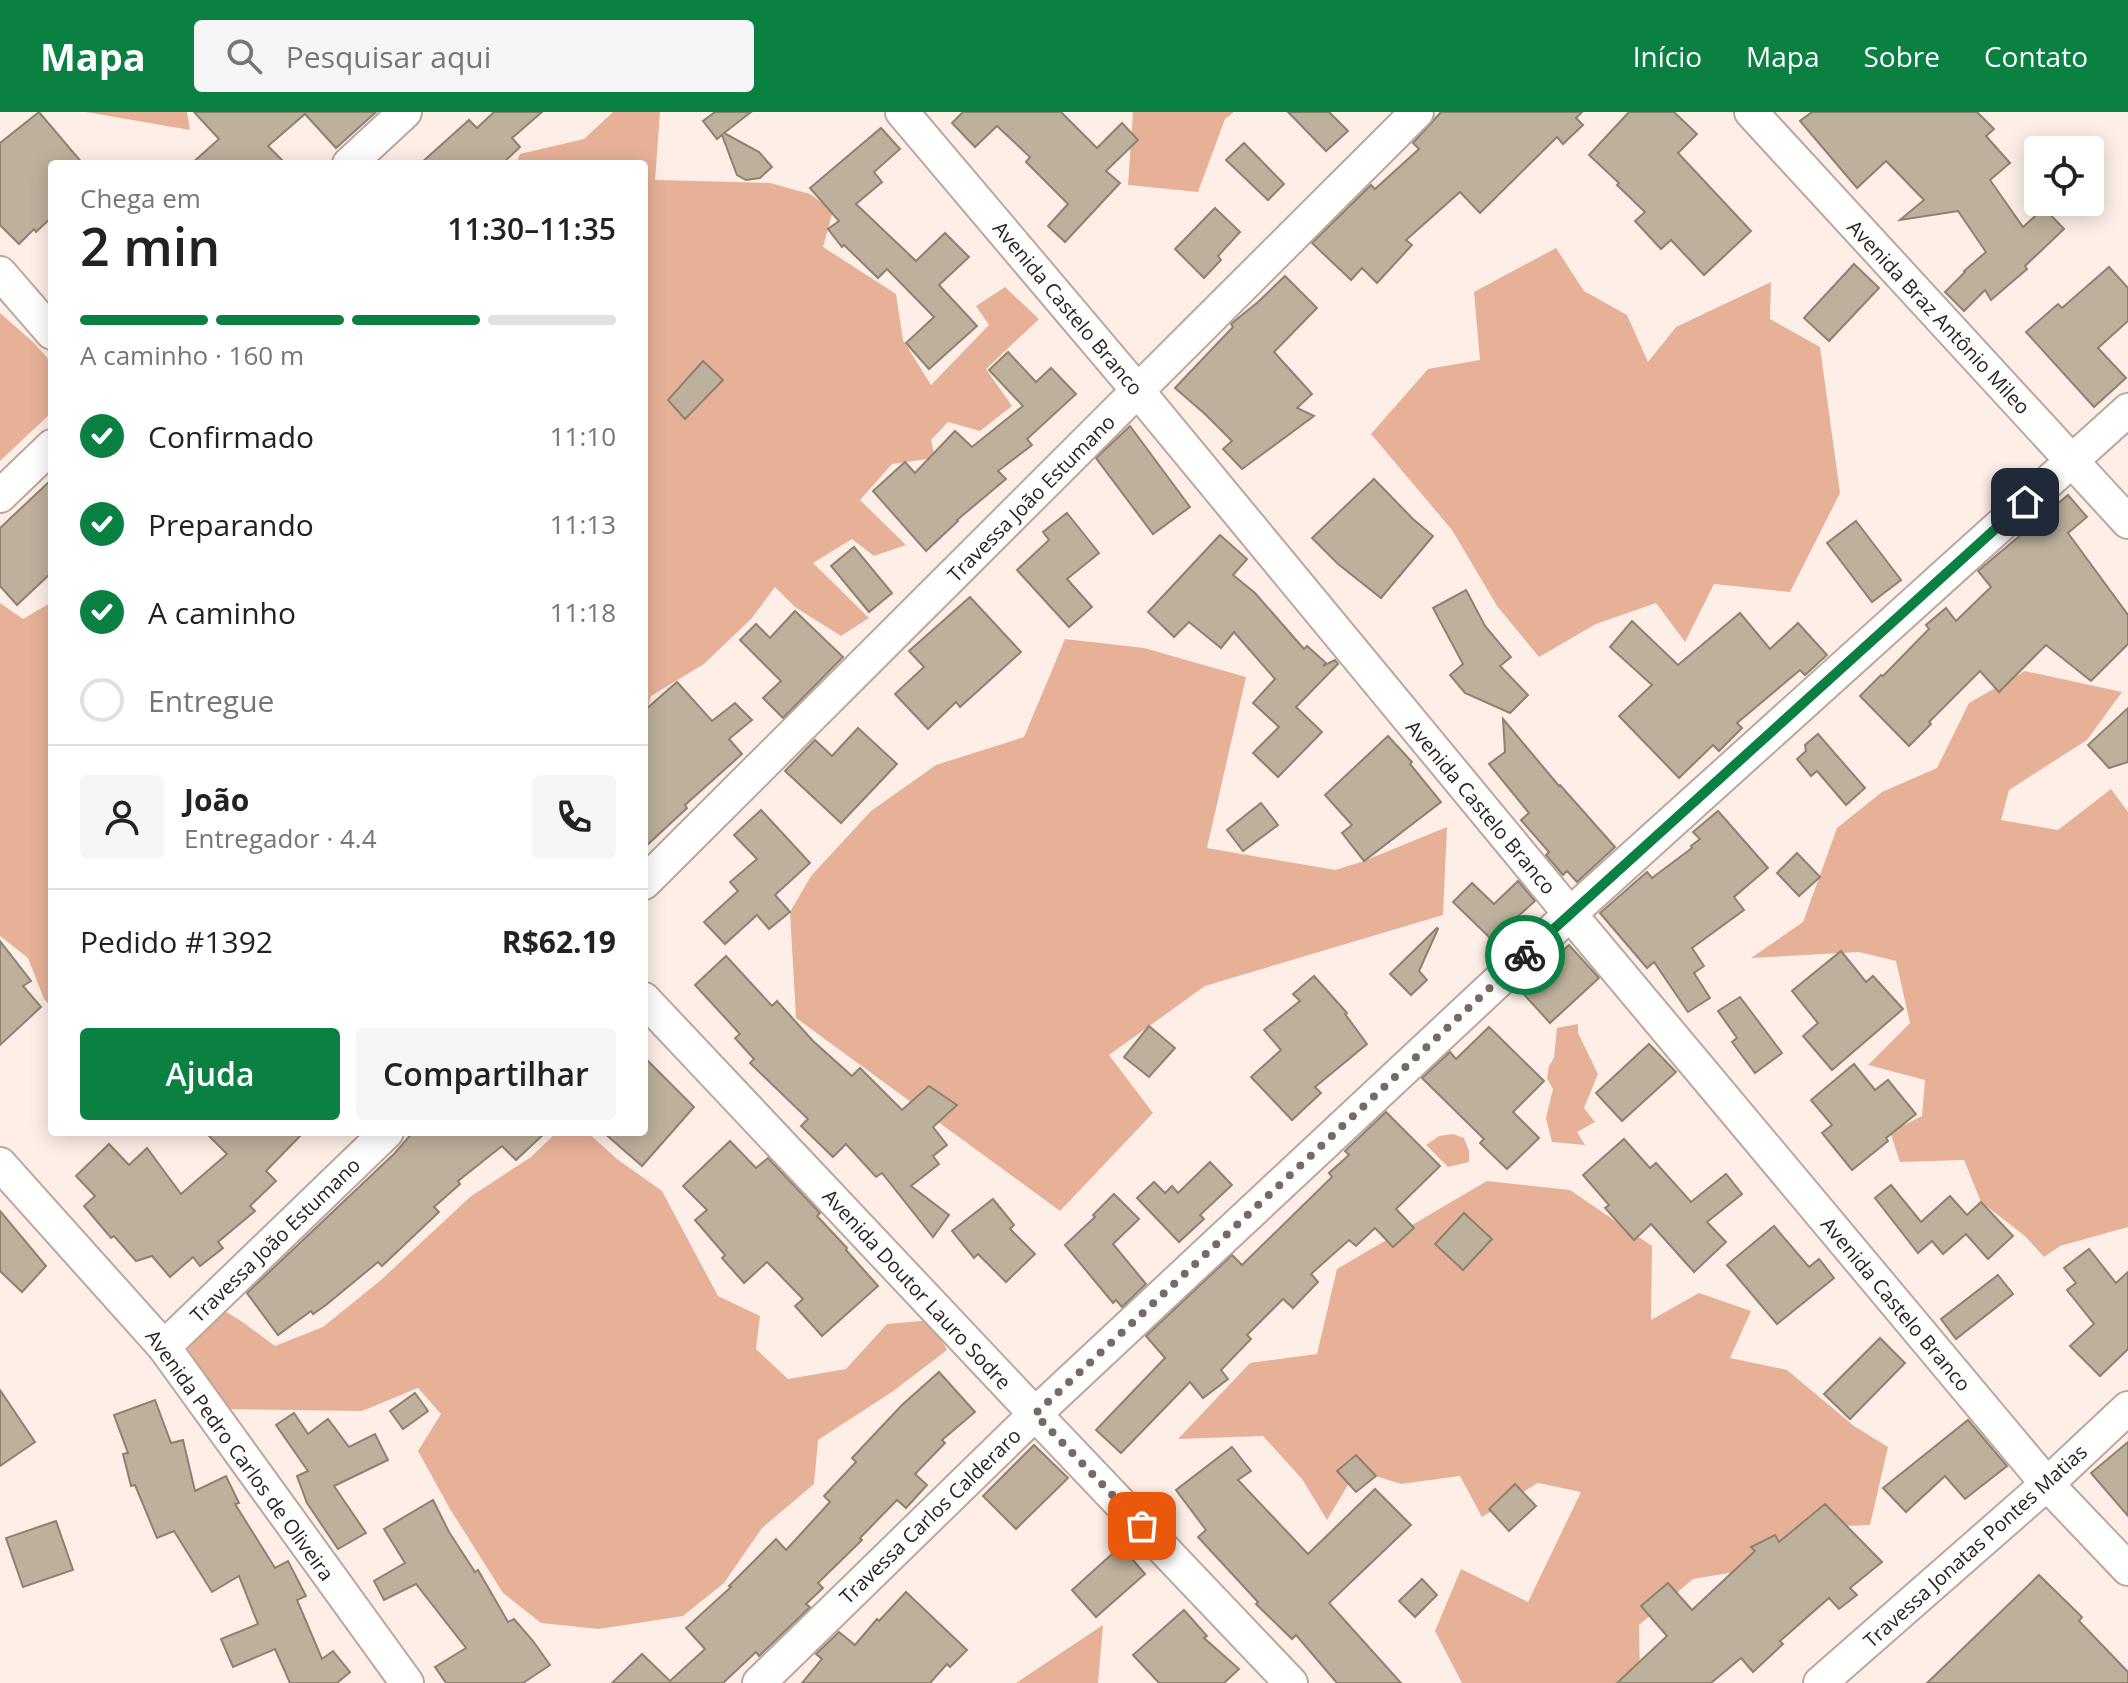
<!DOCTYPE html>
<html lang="pt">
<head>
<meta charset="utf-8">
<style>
  body { margin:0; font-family:"Open Sans",sans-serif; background:#f6f6f6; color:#222; height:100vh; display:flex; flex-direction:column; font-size:30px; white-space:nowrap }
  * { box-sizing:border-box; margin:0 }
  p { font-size:26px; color:#767676 }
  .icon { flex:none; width:44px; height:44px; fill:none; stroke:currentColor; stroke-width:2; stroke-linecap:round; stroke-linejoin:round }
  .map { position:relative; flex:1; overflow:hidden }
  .sheet { position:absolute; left:48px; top:48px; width:600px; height:976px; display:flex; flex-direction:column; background:#fff; border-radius:8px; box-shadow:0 4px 20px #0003 }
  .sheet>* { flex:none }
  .fabs { position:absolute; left:2024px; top:24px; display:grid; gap:16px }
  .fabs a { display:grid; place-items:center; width:80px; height:80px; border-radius:8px; background:#fff; box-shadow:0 4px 20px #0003; font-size:40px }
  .pin { position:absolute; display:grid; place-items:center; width:68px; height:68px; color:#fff; margin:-34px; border-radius:16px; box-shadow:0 4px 12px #0006 }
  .courier { position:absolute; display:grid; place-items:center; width:80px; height:80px; margin:-40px; border:6px solid #0b8043; border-radius:50%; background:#fff; color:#222; box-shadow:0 2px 10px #0007 }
  .headline em { font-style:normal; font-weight:600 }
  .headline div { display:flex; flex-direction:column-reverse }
  .headline { display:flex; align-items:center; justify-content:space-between; height:136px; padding:0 32px }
  h1 { font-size:52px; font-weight:600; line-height:60px }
  .bar { display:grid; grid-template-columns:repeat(4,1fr); gap:12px 8px; align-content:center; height:96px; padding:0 32px }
  .bar i { height:10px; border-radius:6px; background:#e0e0e0 }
  .bar .active { background:#0b8043 }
  .bar p { grid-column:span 4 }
  .line { display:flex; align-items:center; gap:20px; padding:0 32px; border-top:2px solid #e0e0e0 }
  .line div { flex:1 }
  .round { display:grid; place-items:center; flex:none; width:84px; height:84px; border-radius:8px; background:#f6f6f6 }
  ol { padding:0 32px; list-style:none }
  li { display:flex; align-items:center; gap:24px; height:88px }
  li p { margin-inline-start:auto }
  li .icon { padding:8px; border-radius:50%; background:#0b8043; color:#fff; stroke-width:4 }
  li:last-child { color:#767676 }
  li i { width:44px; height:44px; border:4px solid #e0e0e0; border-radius:50% }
  .primary-button { display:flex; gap:16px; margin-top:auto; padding:16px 32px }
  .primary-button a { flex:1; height:92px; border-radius:8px; background:#0b8043; color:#fff; font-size:32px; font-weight:600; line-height:92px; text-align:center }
  .primary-button a+a { background:#f6f6f6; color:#222 }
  header { display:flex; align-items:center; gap:48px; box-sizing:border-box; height:112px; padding:0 40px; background:#0b8043; color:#fff }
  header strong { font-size:38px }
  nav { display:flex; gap:44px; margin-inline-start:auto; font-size:28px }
  .search { width:560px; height:72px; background:#f6f6f6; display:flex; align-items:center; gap:20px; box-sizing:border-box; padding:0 28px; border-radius:8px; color:#767676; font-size:30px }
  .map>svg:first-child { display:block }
  .green { fill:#e7b198 }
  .building { fill:#bdb09c; stroke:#8e826e; stroke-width:2 }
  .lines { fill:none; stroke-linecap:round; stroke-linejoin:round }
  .minor-casing { stroke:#bda69b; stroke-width:36 }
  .minor { stroke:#fff; stroke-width:32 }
  .done { stroke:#756a65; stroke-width:8; stroke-dasharray:0 14.4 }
  .route { stroke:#0b8043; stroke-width:10 }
  .labels { text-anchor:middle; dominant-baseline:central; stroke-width:7; stroke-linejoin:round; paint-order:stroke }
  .street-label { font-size:20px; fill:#2c231f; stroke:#fff }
</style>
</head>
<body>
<header>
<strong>Mapa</strong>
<div class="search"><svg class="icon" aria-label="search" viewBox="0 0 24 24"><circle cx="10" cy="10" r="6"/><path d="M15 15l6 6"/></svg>Pesquisar aqui</div>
<nav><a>Início</a><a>Mapa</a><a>Sobre</a><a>Contato</a></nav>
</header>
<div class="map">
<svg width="2128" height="1571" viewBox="0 0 2128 1571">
  <rect width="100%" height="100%" fill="#fdeee7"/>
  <g class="green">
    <polygon points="86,0 187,0 190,18"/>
    <polygon points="613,0 660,0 655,68 770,71 810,82 833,99 823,135 896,182 903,228 931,273 989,213 976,194 1005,175 1039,207 986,257 1012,294 980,319 948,310 931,328 935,346 892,352 860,388 906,433 874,444 852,427 813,451 869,506 841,524 795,495 775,475 752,506 704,552 651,584 644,611 644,52 516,52 520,42 584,27"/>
    <polygon points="1131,0 1234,0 1225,7 1198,80 1128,73 1133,1"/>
    <polygon points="1556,136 1584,179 1627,203 1648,250 1676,215 1771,170 1770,207 1820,235 1840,381 1790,480 1714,472 1685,530 1656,491 1596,512 1539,545 1497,494 1452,418 1371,322 1428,257 1480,248 1474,180"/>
    <polygon points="0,201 33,230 52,251 52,300 0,349"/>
    <polygon points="52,490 52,896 44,887 28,846 0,824 0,491 23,507"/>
    <polygon points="1065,527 1144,536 1246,565 1207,736 1335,758 1364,749 1447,715 1443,803 1205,874 1109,943 1153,1001 1060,1099 796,906 790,800 811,764 871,699 936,653 1024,625"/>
    <polygon points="2025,559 2122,580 2087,628 2009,678 2001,708 2058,718 2111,677 2128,700 2128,1115 2060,1134 2044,1145 2025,1124 1981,1090 1964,1048 1900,1050 1890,1020 1922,1004 1925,968 1868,953 1910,911 1896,849 1859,840 1751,846 1803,810 1837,716 1882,680 1937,656 1969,591"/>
    <polygon points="1578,912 1578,921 1598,962 1584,996 1595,1010 1577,1020 1585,1033 1552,1030 1546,1006 1553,977 1547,966 1549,954 1554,946 1557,916"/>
    <polygon points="557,1020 587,1020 617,1047 662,1079 718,1184 760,1204 756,1237 788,1267 846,1257 887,1212 932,1208 947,1238 892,1280 818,1328 814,1372 762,1416 724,1471 683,1504 599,1517 541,1511 503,1481 450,1397 418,1339 441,1302 418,1276 362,1299 213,1297 185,1257 191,1223 210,1190 241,1209 275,1234 323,1215 381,1168 470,1085 531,1045"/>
    <polygon points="1453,1022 1464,1026 1469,1039 1469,1050 1448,1055 1426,1033 1439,1024"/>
    <polygon points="1487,1069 1570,1078 1652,1134 1651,1208 1699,1181 1751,1199 1730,1246 1787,1258 1854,1314 1888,1335 1870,1413 1846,1414 1759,1456 1693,1467 1639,1513 1640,1566 1621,1571 1462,1571 1435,1519 1461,1457 1528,1490 1581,1380 1538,1371 1482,1405 1460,1364 1401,1372 1357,1358 1327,1408 1302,1367 1263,1324 1178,1327 1250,1251 1317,1242 1337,1157"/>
    <polygon points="1103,1513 1098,1571 1016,1571"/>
  </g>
  <g class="building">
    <polygon points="39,0 83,52 52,52 52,105 36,120 34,117 19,132 0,113 0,31"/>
    <polygon points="194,0 376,0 336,36 305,2 268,34 286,52 191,52 219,27"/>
    <polygon points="494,0 542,0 512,26 520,35 502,52 420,52 469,8 477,16"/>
    <polygon points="715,0 751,0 724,21 759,40 772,55 760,66 746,68 737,63 722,23 717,27 703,9"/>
    <polygon points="963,0 1061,0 1097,36 1122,11 1138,28 1106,59 1120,71 1065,130 1048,114 1068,92 1026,50 1030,45 997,14 975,35 952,11"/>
    <polygon points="1288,0 1329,0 1348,19 1326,39"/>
    <polygon points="1441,0 1582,0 1576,6 1583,13 1563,32 1557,25 1480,101 1460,80 1406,128 1412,133 1377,171 1362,156 1351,168 1312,131 1371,73 1375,77 1419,37 1413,31"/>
    <polygon points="1629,0 1674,0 1697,22 1678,41 1751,119 1704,163 1671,128 1661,137 1635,109 1645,100 1617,73 1619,71 1589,43"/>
    <polygon points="1812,0 1977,0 1994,17 1986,24 2010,51 1990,68 2023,115 2044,96 2064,117 2025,154 2027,157 1991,188 1985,178 1964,199 1945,180 1965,160 1964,159 1986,140 1958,99 1900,108 1924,88 1886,49 1857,76 1800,9"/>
    <polygon points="881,16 900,37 874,60 882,70 856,92 916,149 945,121 969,145 939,173 977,214 929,257 906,231 934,205 887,157 878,166 844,133 842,135 828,117 839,109 810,76"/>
    <polygon points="1244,31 1284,72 1268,88 1226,48"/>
    <polygon points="1215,96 1240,120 1218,144 1221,148 1204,166 1175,137"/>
    <polygon points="1854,152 1879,176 1829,229 1804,206"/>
    <polygon points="2109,155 2128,176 2128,209 2098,236 2126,266 2094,295 2026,220 2058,192 2062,196"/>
    <polygon points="1285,164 1317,196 1274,240 1312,282 1297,296 1314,304 1242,357 1223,337 1232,329 1205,302 1175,276 1233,215 1231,212 1258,190"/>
    <polygon points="1008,240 1036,270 1051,256 1076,282 1027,327 1032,333 998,359 1006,367 957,408 958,409 926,439 873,379 905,350 915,361 955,319 972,335 1023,294 989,258"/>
    <polygon points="703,249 723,268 685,307 668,288"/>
    <polygon points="1130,314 1190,395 1153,422 1096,346"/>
    <polygon points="52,367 52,460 17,493 0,474 0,416"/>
    <polygon points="1374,367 1413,407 1433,424 1381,486 1338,452 1312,426"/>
    <polygon points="2068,383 2087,405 2068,421 2128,503 2128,532 2091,569 2046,533 1999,580 1980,559 1929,610 1931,612 1909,634 1860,584 1881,563 1883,564 1929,517 1926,513 1946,496 1956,509 1991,475 1978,459"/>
    <polygon points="1067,401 1099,441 1067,467 1092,495 1069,515 1017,458 1049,428 1043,420"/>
    <polygon points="1856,409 1901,468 1872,490 1827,431"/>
    <polygon points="1220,423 1247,447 1233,463 1255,481 1304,537 1307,534 1326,551 1323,554 1335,548 1338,552 1296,595 1322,620 1278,665 1253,641 1279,615 1253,591 1275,567 1234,520 1221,536 1189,510 1174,525 1148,500"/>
    <polygon points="854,435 892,481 869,500 831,454"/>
    <polygon points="1466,478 1485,514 1511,545 1500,554 1528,583 1510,601 1465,581 1450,563 1463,552 1433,496"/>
    <polygon points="970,485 1021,540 960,595 956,590 928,617 895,582 924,555 909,539"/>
    <polygon points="795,499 843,545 783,606 763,586 781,569 740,528 756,512 770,526"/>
    <polygon points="1740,501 1770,537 1798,511 1827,543 1805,563 1800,558 1737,611 1742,616 1719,639 1713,633 1679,666 1619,604 1652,573 1610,535 1632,509 1678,553"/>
    <polygon points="677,570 712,609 735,591 752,608 729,627 742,642 685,693 687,696 644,736 644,599"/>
    <polygon points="2128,596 2128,650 2109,656 2088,633"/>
    <polygon points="1503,607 1559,674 1560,673 1615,735 1577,770 1567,759 1563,763 1546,743 1549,740 1521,708 1529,701 1489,652 1505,640"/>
    <polygon points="858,616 897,652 841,711 785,659 815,628 832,644"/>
    <polygon points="1818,622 1865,676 1846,693 1817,659 1811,664 1797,647 1806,639 1805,633"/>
    <polygon points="1388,624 1412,650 1410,652 1441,690 1364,749 1342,721 1352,713 1325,683"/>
    <polygon points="1261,691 1278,713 1243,739 1227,718"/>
    <polygon points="761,698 810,751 775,783 790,800 769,817 757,803 725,832 704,810 738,779 730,770 757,747 734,723"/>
    <polygon points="1718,699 1768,756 1734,785 1744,798 1692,836 1704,854 1694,861 1710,886 1688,900 1654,850 1647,856 1600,801 1647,760 1652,766 1692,736 1691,734 1700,727 1693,720"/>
    <polygon points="1797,741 1820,765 1799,784 1777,761"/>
    <polygon points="1518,769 1535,789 1492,828 1453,790 1472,771 1494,792"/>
    <polygon points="1437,816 1438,817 1419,859 1427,868 1411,883 1390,862"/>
    <polygon points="0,829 31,869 23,874 41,895 0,933"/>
    <polygon points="1569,833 1599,866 1550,911 1520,878"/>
    <polygon points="1841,839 1866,870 1873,864 1903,897 1832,958 1803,924 1818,911 1792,879"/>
    <polygon points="726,844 772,894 777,889 813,929 852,964 860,956 902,998 929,974 957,993 933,1015 947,1033 933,1044 939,1052 911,1074 949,1103 933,1125 882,1061 876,1065 846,1032 833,1045 801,1014 808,1007 750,951 754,947 735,926 740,922 695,873"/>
    <polygon points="1314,864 1347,901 1345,902 1367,932 1315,975 1321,981 1292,1008 1251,965 1281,938 1264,918 1300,889 1293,882"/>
    <polygon points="1740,885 1782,941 1755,961 1732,930 1737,926 1718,899"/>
    <polygon points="1149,914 1175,936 1149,965 1124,945"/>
    <polygon points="1489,915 1544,969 1513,1000 1539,1026 1507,1057 1480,1031 1484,1027 1422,966 1450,940 1456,947"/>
    <polygon points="1649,932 1676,960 1622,1009 1596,981"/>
    <polygon points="644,945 694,995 642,1054 603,1020 644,1020"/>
    <polygon points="1854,952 1875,978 1888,968 1916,1002 1886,1026 1888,1029 1852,1058 1822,1021 1832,1013 1811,988"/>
    <polygon points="1386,1000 1440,1054 1396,1097 1414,1116 1393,1135 1375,1116 1356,1134 1349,1128 1311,1162 1318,1170 1293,1196 1283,1187 1247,1223 1251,1227 1221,1258 1228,1267 1203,1286 1190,1270 1121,1341 1096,1318 1165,1246 1146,1224 1232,1143 1242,1153 1332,1065 1329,1061 1349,1043 1345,1039"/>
    <polygon points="205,1020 304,1020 266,1059 276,1069 250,1094 255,1099 218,1130 223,1136 200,1154 193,1145 170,1165 152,1144 136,1149 114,1124 111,1126 84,1094 95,1084 76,1064 109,1032 129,1053 147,1036 181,1082 227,1042"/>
    <polygon points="413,1020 546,1020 516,1048 502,1034 458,1069 460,1072 434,1095 439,1100 382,1154 378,1150 326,1193 313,1202 311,1199 278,1223 247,1181 395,1041"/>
    <polygon points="1624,1027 1650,1056 1656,1051 1691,1090 1726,1062 1742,1082 1707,1110 1726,1130 1694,1160 1651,1112 1634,1128 1605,1096 1609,1093 1583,1063"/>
    <polygon points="730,1029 756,1056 768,1046 820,1101 817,1104 847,1136 846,1138 878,1174 822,1224 795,1194 803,1187 767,1150 744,1171 722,1146 725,1143 695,1108 707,1098 683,1074"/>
    <polygon points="1210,1050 1232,1073 1200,1103 1204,1107 1179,1130 1137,1086 1154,1070 1165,1081 1172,1074 1178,1081"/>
    <polygon points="1891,1073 1921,1110 1950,1084 1967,1103 1981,1090 2013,1124 1988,1147 1966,1122 1943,1142 1932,1129 1918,1141 1875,1086"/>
    <polygon points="1114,1082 1139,1107 1113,1132 1146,1172 1122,1195 1116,1188 1113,1191 1065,1133 1095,1105 1093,1103"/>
    <polygon points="993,1087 1014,1113 1010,1117 1035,1142 1006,1170 978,1142 974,1146 952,1119"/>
    <polygon points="0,1099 46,1154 22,1180 0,1159"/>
    <polygon points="1464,1101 1492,1127 1463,1158 1435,1132"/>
    <polygon points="1774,1114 1809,1155 1819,1147 1834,1166 1777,1212 1727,1153"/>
    <polygon points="2089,1137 2116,1171 2128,1160 2128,1237 2100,1264 2070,1234 2094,1212 2067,1178 2076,1171 2064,1156"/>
    <polygon points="1998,1163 2013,1182 1956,1227 1941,1207"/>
    <polygon points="1880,1226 1905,1251 1850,1307 1824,1282"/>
    <polygon points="939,1260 975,1300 942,1328 945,1331 915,1362 927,1373 906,1396 897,1388 860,1426 862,1428 818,1471 823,1476 806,1492 810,1495 759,1544 756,1540 723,1571 612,1571 642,1542 670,1569 705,1537 686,1516 731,1475 729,1474 776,1427 786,1438 830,1390 824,1384 856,1350 852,1346 902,1293"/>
    <polygon points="0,1278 35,1330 0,1354"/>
    <polygon points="415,1281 428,1299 403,1317 390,1299"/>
    <polygon points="155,1288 171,1331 183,1328 195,1379 226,1364 239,1391 235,1392 275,1456 288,1449 306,1484 297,1488 322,1547 333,1539 350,1560 337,1571 290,1571 275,1537 233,1555 221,1527 258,1512 239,1464 212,1480 174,1419 157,1426 135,1373 131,1374 123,1342 128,1341 114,1303"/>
    <polygon points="294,1301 308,1322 328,1307 349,1335 375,1322 388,1348 334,1374 366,1421 338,1437 307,1391 297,1364 308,1359 276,1313"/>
    <polygon points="1968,1308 2007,1354 1965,1387 1945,1364 1906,1400 1883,1376"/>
    <polygon points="2128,1330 2128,1404 2091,1361"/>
    <polygon points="1034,1333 1068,1366 1016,1417 983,1384"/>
    <polygon points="1232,1335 1251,1359 1238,1368 1308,1442 1375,1377 1411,1413 1329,1491 1401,1571 1337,1571 1296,1523 1292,1527 1256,1492 1258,1490 1198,1425 1206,1418 1176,1378"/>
    <polygon points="1356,1343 1376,1364 1356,1380 1337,1359"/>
    <polygon points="1515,1372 1536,1394 1509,1419 1489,1397"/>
    <polygon points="433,1388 449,1420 475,1460 478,1458 508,1510 514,1507 533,1529 550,1553 523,1571 446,1571 435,1555 466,1536 416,1472 384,1488 374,1469 405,1451 384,1417"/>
    <polygon points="1825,1392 1882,1450 1850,1476 1857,1483 1839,1497 1829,1486 1780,1529 1783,1532 1753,1560 1741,1546 1711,1571 1617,1571 1667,1524 1641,1494 1668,1471 1692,1498 1755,1439 1751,1435 1775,1423 1779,1430"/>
    <polygon points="56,1409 73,1458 23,1475 6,1426"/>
    <polygon points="1121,1434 1145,1462 1096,1505 1072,1478"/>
    <polygon points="2039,1463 2082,1505 2079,1509 2128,1560 2128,1571 1927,1571"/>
    <polygon points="1422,1467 1437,1483 1415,1505 1399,1489"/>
    <polygon points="906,1480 967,1538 950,1555 947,1552 930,1571 802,1571 822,1547 816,1542 839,1520 855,1533 877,1507 879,1509"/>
    <polygon points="1184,1498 1207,1524 1204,1526 1239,1557 1224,1571 1159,1571 1133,1543"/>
  </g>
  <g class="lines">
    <g class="minor-casing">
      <g id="minor">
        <polyline points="902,0 1138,279 1570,802 2047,1372 2128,1457"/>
        <polyline points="1751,0 2128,410"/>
        <polyline points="349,52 405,0"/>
        <polyline points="0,161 52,221"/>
        <polyline points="0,384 52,334"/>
        <polyline points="644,771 1417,0"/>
        <polyline points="644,887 1035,1302 1291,1571"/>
        <polyline points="0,1052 164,1235 407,1571"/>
        <polyline points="164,1235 387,1020"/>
        <polyline points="759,1571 1035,1302 1570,802 2128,298"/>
        <polyline points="1820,1571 2047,1372 2128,1296"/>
      </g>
    </g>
    <use href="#minor" class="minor"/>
  </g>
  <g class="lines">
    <polyline class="done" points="1142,1414 1035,1302 1525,843"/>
    <polyline class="route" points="1525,843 2025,390"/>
  </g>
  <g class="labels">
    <g class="street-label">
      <text transform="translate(1068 196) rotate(50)">Avenida Castelo Branco</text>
      <text transform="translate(1939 205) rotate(47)">Avenida Braz Antônio Mileo</text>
      <text transform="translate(1031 386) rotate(-45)">Travessa João Estumano</text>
      <text transform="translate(1481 695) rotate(50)">Avenida Castelo Branco</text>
      <text transform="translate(275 1128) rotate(-44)">Travessa João Estumano</text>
      <text transform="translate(917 1177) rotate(47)">Avenida Doutor Lauro Sodre</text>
      <text transform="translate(1896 1192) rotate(50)">Avenida Castelo Branco</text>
      <text transform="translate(240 1343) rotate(54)">Avenida Pedro Carlos de Oliveira</text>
      <text transform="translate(930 1404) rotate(-44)">Travessa Carlos Calderaro</text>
      <text transform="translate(1975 1434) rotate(-42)">Travessa Jonatas Pontes Matias</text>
    </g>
  </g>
</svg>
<div class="fabs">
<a><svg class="icon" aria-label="locate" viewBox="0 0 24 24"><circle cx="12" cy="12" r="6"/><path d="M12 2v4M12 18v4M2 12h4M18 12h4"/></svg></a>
</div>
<div class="pin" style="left:1142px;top:1414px;background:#ea580c"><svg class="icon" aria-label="bag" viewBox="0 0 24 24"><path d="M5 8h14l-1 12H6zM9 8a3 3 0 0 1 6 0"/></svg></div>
<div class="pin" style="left:2025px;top:390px;background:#1f2937"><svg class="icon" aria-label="home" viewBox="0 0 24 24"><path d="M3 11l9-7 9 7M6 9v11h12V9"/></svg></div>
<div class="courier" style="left:1525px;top:843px"><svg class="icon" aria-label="bike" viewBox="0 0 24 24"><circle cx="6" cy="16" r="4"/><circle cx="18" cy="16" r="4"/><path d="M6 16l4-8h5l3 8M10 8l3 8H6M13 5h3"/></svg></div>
<section class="sheet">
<div class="headline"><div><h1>2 min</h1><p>Chega em</p></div><em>11:30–11:35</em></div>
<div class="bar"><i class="active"></i><i class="active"></i><i class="active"></i><i></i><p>A caminho · 160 m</p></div>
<ol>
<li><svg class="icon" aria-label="check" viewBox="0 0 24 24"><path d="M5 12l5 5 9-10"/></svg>Confirmado<p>11:10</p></li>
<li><svg class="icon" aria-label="check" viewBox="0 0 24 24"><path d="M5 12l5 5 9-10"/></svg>Preparando<p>11:13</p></li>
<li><svg class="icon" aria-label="check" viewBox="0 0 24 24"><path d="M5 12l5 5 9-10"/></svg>A caminho<p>11:18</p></li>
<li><i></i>Entregue</li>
</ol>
<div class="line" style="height:144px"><a class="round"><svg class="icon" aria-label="person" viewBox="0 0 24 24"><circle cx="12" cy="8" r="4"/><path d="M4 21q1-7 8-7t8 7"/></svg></a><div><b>João</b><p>Entregador · 4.4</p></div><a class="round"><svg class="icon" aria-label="phone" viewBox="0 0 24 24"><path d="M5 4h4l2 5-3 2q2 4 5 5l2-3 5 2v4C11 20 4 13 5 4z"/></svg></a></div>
<div class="line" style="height:104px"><div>Pedido #1392</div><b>R$62.19</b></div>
<div class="primary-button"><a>Ajuda</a><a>Compartilhar</a></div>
</section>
</div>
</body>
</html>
